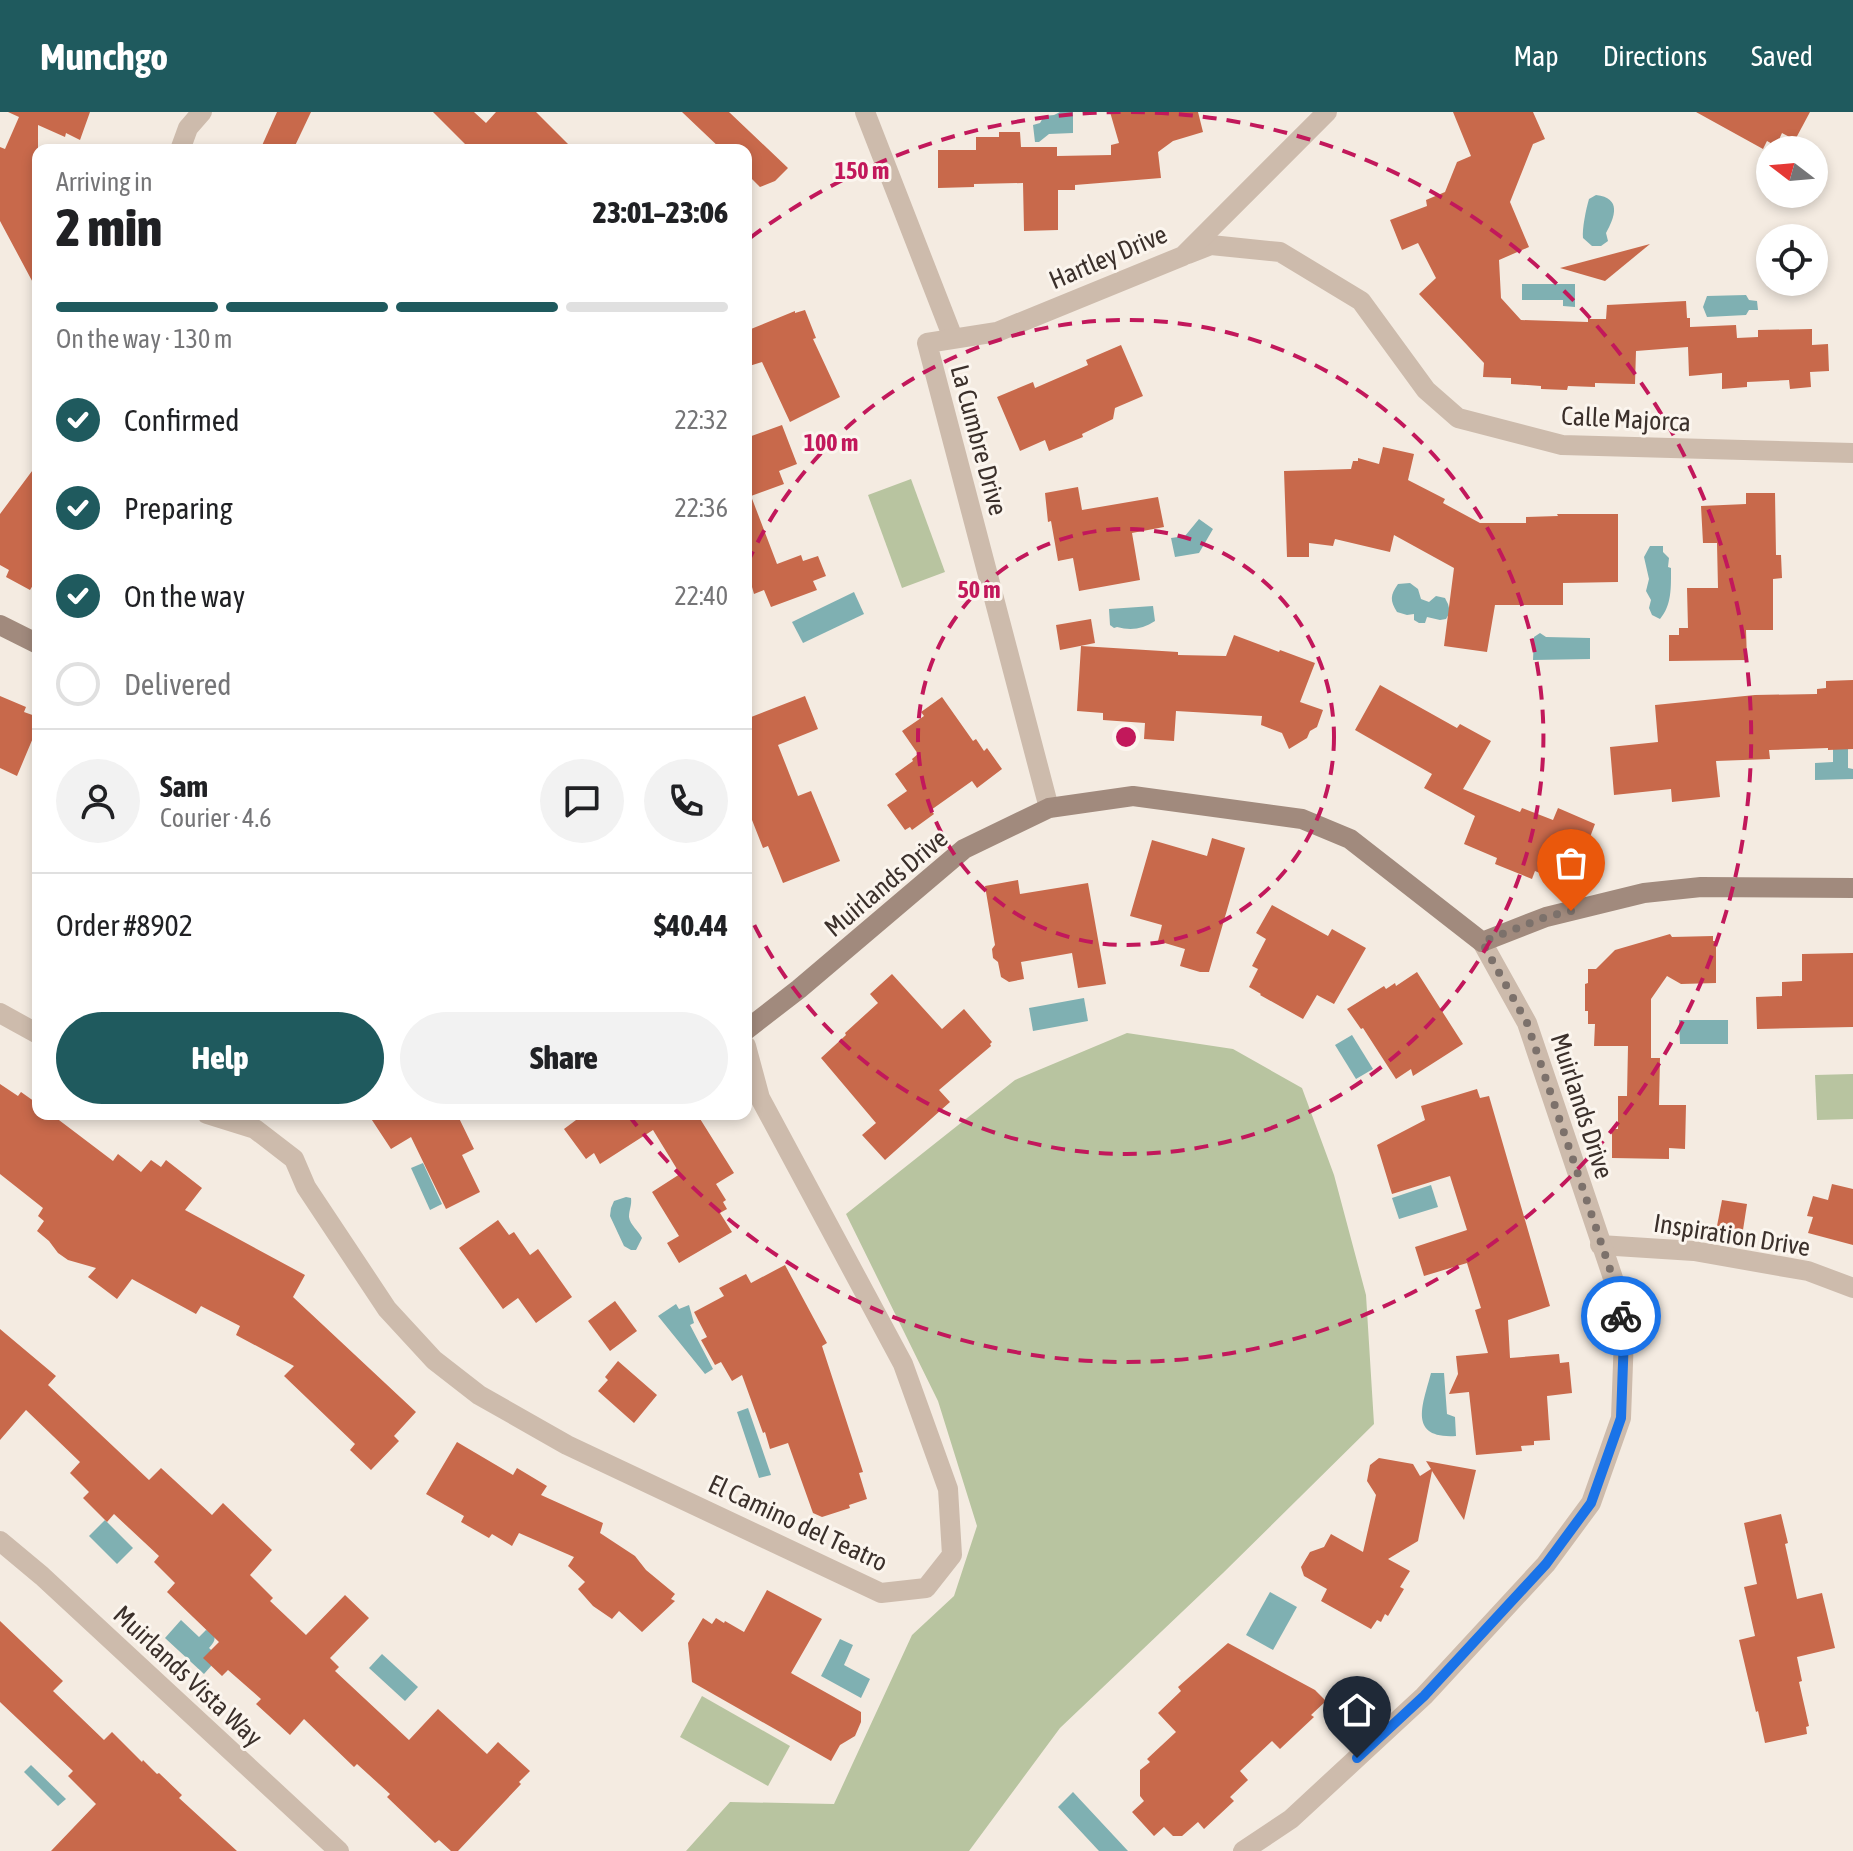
<!DOCTYPE html>
<html lang="en">
<head>
<meta charset="utf-8">
<style>
  body { margin:0; font-family:"Asap Condensed",sans-serif; background:#f2f2f2; color:#202124; height:100vh; display:flex; flex-direction:column; font-size:30px; white-space:nowrap }
  * { box-sizing:border-box; margin:0 }
  p { font-size:26px; color:#757577 }
  .icon { flex:none; width:44px; height:44px; fill:none; stroke:currentColor; stroke-width:2; stroke-linecap:round; stroke-linejoin:round }
  .map { position:relative; flex:1; overflow:hidden }
  .side { position:absolute; left:32px; top:32px; width:720px; height:976px; display:flex; flex-direction:column; background:#fff; border-radius:16px; box-shadow:0 4px 12px #0003 }
  .side>* { flex:none }
  .needle { width:52px; rotate:286deg }
  .fabs { position:absolute; left:1756px; top:24px; display:grid; gap:16px }
  .fabs a { display:grid; place-items:center; width:72px; height:72px; border-radius:50%; background:#fff; box-shadow:0 4px 12px #0003; font-size:40px }
  .pin { position:absolute; display:grid; place-items:center; width:68px; height:68px; color:#fff; margin:-82px -34px; border-radius:50% 50% 50% 0; rotate:-45deg; box-shadow:0 0 8px #0007 }
  .pin .icon { rotate:45deg }
  .courier { position:absolute; display:grid; place-items:center; width:80px; height:80px; margin:-40px; border:6px solid #1a73e8; border-radius:50%; background:#fff; color:#222; box-shadow:0 2px 10px #0007 }
  .headline em { font-style:normal; font-weight:800 }
  .headline div { display:flex; flex-direction:column-reverse }
  .headline { display:flex; align-items:center; justify-content:space-between; height:136px; padding:0 24px }
  h1 { font-size:52px; font-weight:800; line-height:60px }
  .bar { display:grid; grid-template-columns:repeat(4,1fr); gap:12px 8px; align-content:center; height:96px; padding:0 24px }
  .bar i { height:10px; border-radius:6px; background:#e0e0e0 }
  .bar .on { background:#1f5a5e }
  .bar p { grid-column:span 4 }
  .line { display:flex; align-items:center; gap:20px; padding:0 24px; border-top:2px solid #e0e0e0 }
  .line div { flex:1 }
  .round { display:grid; place-items:center; flex:none; width:84px; height:84px; border-radius:42px; background:#f2f2f2 }
  ol { padding:0 24px; list-style:none }
  li { display:flex; align-items:center; gap:24px; height:88px }
  li p { margin-inline-start:auto }
  li .icon { padding:8px; border-radius:50%; background:#1f5a5e; color:#fff; stroke-width:4 }
  li:last-child { color:#757577 }
  li i { width:44px; height:44px; border:4px solid #e0e0e0; border-radius:50% }
  .action { display:flex; gap:16px; margin-top:auto; padding:16px 24px }
  .action a { flex:1; height:92px; border-radius:48px; background:#1f5a5e; color:#fff; font-size:32px; font-weight:800; line-height:92px; text-align:center }
  .action a+a { background:#f2f2f2; color:#202124 }
  header { display:flex; align-items:center; gap:48px; box-sizing:border-box; height:112px; padding:0 40px; background:#1f5a5e; color:#fff }
  header strong { font-size:38px }
  nav { display:flex; gap:44px; margin-inline-start:auto; font-size:28px }
  .map>svg:first-child { display:block }
  .green { fill:#b8c4a0 }
  .water { fill:#7fb0b2 }
  .building { fill:#c8694b }
  .lines { fill:none; stroke-linecap:round; stroke-linejoin:round }
  .street { stroke:#cdbbac; stroke-width:20 }
  .secondary { stroke:#a18a7d; stroke-width:20 }
  .done { stroke:#7c716b; stroke-width:8; stroke-dasharray:0 14.4 }
  .route { stroke:#1a73e8; stroke-width:10 }
  .ring { fill:none; stroke:#c2185b; stroke-width:4; stroke-dasharray:14 10 }
  .labels { text-anchor:middle; dominant-baseline:central; stroke-width:6; stroke-linejoin:round; paint-order:stroke }
  .street-label { font-size:26px; fill:#3b302b; stroke:#fbf5ee }
  .centre { fill:#c2185b; stroke:#fbf5ee; stroke-width:4 }
  .ring-label { font-size:24px; text-anchor:middle; font-weight:bold; fill:#c2185b; stroke:#fbf5ee; stroke-width:6; stroke-linejoin:round; paint-order:stroke }
</style>
</head>
<body>
<header>
<strong>Munchgo</strong>
<nav><a>Map</a><a>Directions</a><a>Saved</a></nav>
</header>
<div class="map">
<svg width="1853" height="1739" viewBox="0 0 1853 1739">
  <rect width="100%" height="100%" fill="#f4ebe1"/>
  <g class="green">
    <polygon points="911,367 945,460 902,476 868,383"/>
    <polygon points="1127,921 1233,937 1302,976 1334,1063 1366,1183 1374,1312 1223,1461 1060,1616 969,1739 686,1739 730,1690 834,1692 912,1523 954,1484 977,1414 938,1289 846,1102 1015,968"/>
    <polygon points="1853,962 1853,1007 1817,1008 1815,963"/>
    <polygon points="702,1584 790,1634 768,1674 680,1625"/>
  </g>
  <g class="water">
    <polygon points="1060,0 1073,0 1073,21 1049,22 1039,30 1035,30 1033,13 1040,11 1044,4 1054,3"/>
    <path d="M 1596,83 C 1622,86 1615,105 1606,121 L 1608,129 L 1601,134 L 1592,134 L 1583,126 C 1582,117 1586,97 1589,87 Z"/>
    <polygon points="1522,172 1575,172 1575,195 1563,194 1563,188 1522,188"/>
    <polygon points="1746,183 1749,188 1757,189 1758,198 1749,198 1746,203 1707,205 1703,195 1707,184"/>
    <polygon points="1199,407 1213,417 1199,441 1175,445 1171,426 1185,424"/>
    <path d="M 1650,434 L 1663,434 L 1663,440 L 1669,446 L 1668,455 L 1671,456 C 1671,475 1672,493 1660,507 L 1652,503 L 1649,496 L 1651,488 L 1646,479 L 1649,467 L 1644,445 Z"/>
    <path d="M 1410,471 L 1418,477 L 1421,487 L 1429,490 L 1436,484 L 1445,486 L 1448,492 L 1450,500 L 1446,507 L 1440,508 L 1427,505 L 1425,511 L 1419,511 L 1414,508 L 1414,502 L 1407,503 L 1397,500 C 1390,489 1390,483 1398,472 Z"/>
    <polygon points="854,480 864,502 803,531 792,510"/>
    <path d="M 1153,494 L 1155,509 C 1143,517 1131,519 1117,515 L 1114,516 L 1110,513 L 1109,497 Z"/>
    <polygon points="1540,521 1546,525 1590,526 1590,547 1533,548 1534,525"/>
    <polygon points="1848,636 1848,656 1853,657 1853,667 1815,668 1815,651 1833,650 1833,637"/>
    <polygon points="1084,886 1088,909 1033,919 1029,896"/>
    <polygon points="1679,908 1728,908 1728,932 1680,932"/>
    <polygon points="1352,923 1373,957 1356,967 1335,933"/>
    <polygon points="423,1051 442,1092 430,1098 411,1056"/>
    <polygon points="1431,1073 1438,1095 1399,1107 1392,1086"/>
    <path d="M 626,1085 L 631,1086 C 632,1093 629,1098 629,1105 C 630,1113 639,1119 642,1126 L 636,1138 L 631,1138 L 624,1134 L 610,1104 L 611,1096 L 614,1089 Z"/>
    <polygon points="676,1192 679,1197 689,1193 694,1211 690,1213 713,1257 705,1262 658,1204"/>
    <path d="M 1431,1261 L 1444,1261 L 1447,1302 L 1455,1305 L 1456,1324 C 1407,1327 1423,1292 1431,1261 Z"/>
    <polygon points="748,1296 771,1363 759,1366 737,1300"/>
    <polygon points="105,1408 133,1436 117,1452 89,1424"/>
    <polygon points="1270,1480 1297,1495 1273,1538 1246,1523"/>
    <path d="M 181,1508 L 199,1525 L 206,1518 L 212,1520 C 217,1527 214,1530 209,1536 L 219,1545 L 204,1562 L 165,1526 Z"/>
    <polygon points="840,1527 853,1533 844,1553 870,1567 861,1586 821,1564"/>
    <polygon points="382,1542 418,1575 405,1589 369,1556"/>
    <polygon points="31,1653 66,1687 58,1694 24,1660"/>
    <polygon points="1073,1680 1128,1739 1099,1739 1058,1695"/>
  </g>
  <g class="building">
    <polygon points="8,0 90,0 80,28 66,21 65,25 38,13 38,180 0,109 0,35 5,37 19,5"/>
    <polygon points="277,0 311,0 293,38 260,38"/>
    <polygon points="433,0 474,0 486,11 496,0 536,0 574,38 471,38"/>
    <polygon points="682,0 729,0 788,56 775,69 760,75 746,61 746,38 722,38"/>
    <polygon points="1110,0 1198,0 1203,20 1173,29 1158,40 1161,66 1075,73 1075,78 1058,78 1058,118 1024,119 1023,71 974,72 974,75 938,76 938,38 976,38 976,25 999,25 999,20 1020,20 1021,35 1057,35 1057,44 1111,43 1111,33 1119,31"/>
    <polygon points="1453,0 1533,0 1545,27 1533,32 1510,90 1529,135 1499,148 1501,186 1521,208 1588,210 1588,207 1606,207 1607,193 1686,189 1687,206 1690,206 1690,215 1736,213 1737,226 1758,225 1758,218 1812,217 1812,233 1828,232 1829,259 1810,260 1811,275 1790,277 1789,268 1747,270 1747,275 1722,277 1722,261 1689,264 1688,235 1636,239 1635,272 1595,271 1595,275 1568,274 1567,278 1541,277 1541,274 1511,272 1511,266 1483,265 1484,251 1419,182 1436,166 1418,131 1402,138 1390,108 1427,94 1426,88 1445,80 1457,50 1471,44"/>
    <polygon points="1696,0 1810,0 1795,28 1782,21 1776,34 1767,29 1763,37"/>
    <polygon points="1650,132 1605,169 1560,156"/>
    <polygon points="805,198 816,226 813,227 840,285 790,310 762,250 746,255 746,219 795,199 795,201"/>
    <polygon points="1121,233 1143,284 1115,296 1113,307 1082,322 1083,325 1049,339 1045,328 1020,339 997,285 1033,270 1035,276 1088,253 1086,248"/>
    <polygon points="782,313 797,352 779,359 784,372 751,384 777,452 801,443 803,449 818,444 826,464 813,469 817,478 771,495 764,478 754,482 752,475 746,477 746,326"/>
    <polygon points="1383,335 1414,342 1408,368 1445,387 1443,391 1480,411 1526,411 1526,405 1558,404 1557,402 1618,402 1618,470 1563,471 1563,493 1495,493 1487,540 1444,534 1454,456 1394,423 1390,440 1335,427 1333,434 1309,431 1309,445 1287,445 1284,359 1351,357 1353,349 1358,349 1358,346 1379,352"/>
    <polygon points="38,351 38,465 30,478 6,465 9,458 0,453 0,402"/>
    <polygon points="1078,375 1082,398 1158,385 1164,415 1132,421 1140,468 1079,479 1073,446 1058,449 1051,409 1048,410 1045,381"/>
    <polygon points="1746,381 1775,381 1776,443 1781,443 1782,466 1773,467 1773,518 1746,518 1747,548 1669,549 1669,523 1679,523 1679,516 1688,516 1687,476 1718,476 1717,431 1703,431 1701,394 1746,392"/>
    <polygon points="1091,507 1095,531 1060,538 1056,513"/>
    <polygon points="1234,523 1279,540 1280,538 1315,551 1300,590 1323,598 1317,615 1310,619 1307,626 1289,637 1282,621 1261,613 1262,604 1176,599 1174,629 1144,627 1145,611 1103,608 1103,601 1077,599 1081,534 1178,540 1178,543 1226,544"/>
    <polygon points="1853,568 1853,637 1828,638 1828,636 1769,638 1770,647 1716,649 1720,685 1672,690 1671,677 1614,683 1610,635 1658,630 1655,593 1755,583 1817,582 1817,577 1826,576 1826,569"/>
    <polygon points="1380,573 1457,616 1460,612 1491,629 1463,677 1520,700 1522,696 1553,708 1558,696 1595,712 1584,741 1568,735 1554,767 1535,759 1532,767 1495,752 1497,746 1464,732 1475,704 1424,676 1432,662 1355,618"/>
    <polygon points="0,584 26,595 24,600 38,605 38,614 17,664 0,656"/>
    <polygon points="805,584 818,617 778,633 798,684 811,679 840,749 783,771 768,734 763,736 752,708 746,710 746,607"/>
    <polygon points="942,585 973,629 976,627 984,639 987,636 1002,657 977,676 972,669 931,698 934,702 912,718 910,715 905,718 887,693 907,679 895,662 913,649 912,647 918,642 902,619 924,604 921,600"/>
    <polygon points="1212,726 1245,736 1209,860 1200,860 1180,854 1185,837 1158,829 1162,813 1130,804 1152,728 1207,744"/>
    <polygon points="1018,768 1020,782 1088,771 1106,872 1078,876 1072,841 1021,850 1024,867 1009,870 1001,865 998,850 993,846 992,837 995,833 985,774"/>
    <polygon points="1272,793 1328,824 1332,817 1366,836 1334,892 1317,883 1303,907 1260,883 1261,882 1249,875 1258,857 1252,854 1266,827 1256,821"/>
    <polygon points="1670,822 1672,825 1713,824 1713,829 1716,829 1716,871 1681,872 1667,864 1651,887 1651,946 1660,946 1659,993 1686,993 1685,1037 1669,1036 1669,1047 1612,1046 1612,1017 1618,1017 1618,984 1627,984 1628,934 1594,934 1595,912 1588,912 1588,899 1585,899 1585,872 1588,871 1588,857 1596,857 1615,838"/>
    <polygon points="1853,841 1853,915 1757,917 1756,885 1782,884 1782,870 1802,869 1802,842"/>
    <polygon points="1417,860 1463,932 1413,964 1411,957 1396,967 1363,916 1361,917 1347,897 1384,874 1386,877 1395,871 1396,874"/>
    <polygon points="892,862 942,917 964,897 992,930 990,932 991,934 939,978 950,990 885,1048 862,1023 876,1011 821,946 846,923 845,921 878,891 870,882"/>
    <polygon points="0,972 18,984 21,980 38,992 38,1002 51,1002 113,1049 118,1042 141,1060 151,1048 161,1055 166,1048 202,1076 185,1098 305,1163 293,1185 416,1300 394,1324 399,1329 371,1358 350,1338 355,1332 284,1264 294,1254 236,1223 240,1214 201,1194 196,1202 132,1167 117,1187 88,1165 96,1156 68,1148 58,1141 49,1129 37,1119 44,1109 38,1104 43,1096 0,1062"/>
    <polygon points="1477,977 1480,986 1489,984 1550,1194 1508,1208 1510,1246 1559,1242 1560,1251 1569,1250 1572,1281 1547,1284 1550,1328 1534,1329 1534,1333 1521,1334 1522,1339 1476,1343 1469,1280 1449,1282 1458,1262 1456,1244 1488,1241 1475,1198 1481,1196 1467,1151 1424,1164 1415,1135 1467,1118 1450,1064 1392,1082 1377,1033 1425,1008 1421,994"/>
    <polygon points="368,1002 457,1002 474,1037 462,1043 480,1080 446,1097 411,1025 391,1037"/>
    <polygon points="584,1002 697,1002 734,1061 716,1072 726,1088 723,1090 727,1097 720,1101 732,1120 679,1151 667,1131 679,1124 652,1080 680,1062 653,1018 600,1052 594,1041 586,1047 564,1017"/>
    <polygon points="1832,1072 1853,1077 1853,1133 1808,1121 1813,1105 1807,1104 1813,1084 1828,1088"/>
    <polygon points="1722,1088 1747,1092 1743,1118 1717,1114"/>
    <polygon points="498,1108 509,1123 514,1120 530,1143 538,1137 572,1185 536,1211 518,1186 503,1197 459,1136"/>
    <polygon points="785,1153 827,1231 822,1234 863,1360 859,1361 867,1387 849,1393 850,1396 822,1405 813,1401 788,1331 770,1337 765,1320 763,1321 742,1263 732,1269 721,1250 715,1253 701,1228 707,1225 694,1200 724,1184 719,1176 746,1162 751,1171"/>
    <polygon points="615,1189 637,1219 610,1239 588,1209"/>
    <polygon points="0,1217 56,1264 48,1273 149,1368 161,1356 212,1403 223,1391 272,1438 250,1463 273,1486 270,1489 306,1523 345,1483 369,1506 330,1546 339,1555 335,1559 409,1628 438,1597 487,1642 498,1630 530,1659 519,1670 521,1672 458,1739 451,1739 439,1728 435,1731 387,1685 390,1682 357,1652 354,1655 304,1607 290,1623 256,1592 261,1587 228,1558 222,1564 203,1546 219,1530 167,1480 175,1471 154,1450 159,1444 114,1402 107,1410 83,1386 89,1380 70,1361 80,1350 26,1298 0,1328"/>
    <polygon points="618,1249 657,1283 634,1311 598,1279 608,1268 605,1265"/>
    <polygon points="457,1330 513,1363 517,1356 547,1374 541,1383 603,1411 600,1421 635,1444 646,1458 675,1482 671,1487 675,1489 642,1520 619,1499 612,1507 593,1494 578,1477 585,1470 568,1454 574,1445 519,1421 512,1434 492,1422 489,1426 461,1410 464,1404 426,1382"/>
    <polygon points="1379,1346 1413,1352 1420,1364 1431,1357 1426,1349 1476,1358 1464,1408 1432,1359 1418,1429 1388,1447 1410,1459 1400,1475 1404,1477 1388,1504 1385,1502 1381,1510 1377,1508 1371,1517 1321,1489 1327,1477 1304,1464 1301,1455 1310,1440 1324,1435 1331,1422 1363,1440 1376,1383 1367,1369 1370,1353"/>
    <polygon points="1781,1402 1788,1431 1785,1432 1797,1487 1822,1481 1835,1536 1797,1545 1802,1569 1799,1570 1809,1614 1806,1615 1807,1622 1765,1631 1758,1599 1756,1600 1739,1528 1755,1524 1744,1475 1757,1472 1744,1411"/>
    <polygon points="767,1478 822,1507 791,1561 861,1600 861,1610 855,1624 840,1633 831,1649 692,1570 688,1531 703,1506 712,1512 716,1506 724,1511 725,1509 744,1520"/>
    <polygon points="0,1509 63,1569 53,1579 104,1628 112,1620 142,1650 143,1648 157,1662 159,1661 182,1683 179,1686 237,1739 51,1739 96,1692 68,1664 73,1659 0,1590"/>
    <polygon points="1228,1531 1315,1578 1326,1589 1311,1603 1314,1605 1280,1637 1272,1629 1240,1659 1248,1668 1230,1685 1234,1689 1204,1717 1198,1710 1182,1724 1173,1724 1164,1715 1154,1724 1132,1700 1144,1689 1140,1684 1140,1658 1150,1650 1147,1647 1176,1620 1158,1601 1181,1579 1178,1575"/>
  </g>
  <g class="lines">
    <g class="street">
      <polyline points="865,0 953,226"/>
      <polyline points="180,38 188,16 202,0"/>
      <polyline points="1188,142 1211,133 1280,140 1361,189 1426,278 1458,306 1562,333 1853,341"/>
      <polyline points="1049,696 927,231 997,220 1183,144 1327,0"/>
      <polyline points="0,901 38,922"/>
      <polyline points="207,1002 255,1017 294,1047 306,1075 387,1197 434,1248 479,1283 567,1333 881,1481 926,1476 952,1443 948,1377 903,1252 760,986 746,934"/>
      <polyline points="1600,1133 1694,1139 1808,1159 1853,1176"/>
      <polyline points="0,1429 42,1464 339,1739"/>
      <polyline points="1243,1739 1291,1707 1424,1584 1546,1452 1591,1391 1621,1306 1624,1224 1617,1178 1527,911 1482,830"/>
    </g>
    <g class="secondary">
      <polyline points="0,513 38,532"/>
      <polyline points="746,918 799,877 964,737 1049,696 1133,684 1302,707 1350,727 1482,830 1546,805 1644,781 1701,775 1853,776"/>
    </g>
  </g>
  <g class="lines">
    <polyline class="done" points="1571,799 1546,805 1482,830 1527,911 1617,1178 1621,1204"/>
    <polyline class="route" points="1357,1646 1424,1584 1546,1452 1591,1391 1621,1306 1624,1224 1621,1204"/>
  </g>
  <g class="ring">
    <circle cx="1126" cy="625" r="208"/>
    <path d="M747 452A417 417 0 1 1 747 798"/>
    <path d="M750 126A625 625 0 0 1 1121 0M1131 0A625 625 0 1 1 630 1005"/>
  </g>
  <g class="labels">
    <g class="street-label">
      <text transform="translate(1108 145) rotate(-23)">Hartley Drive</text>
      <text transform="translate(1626 307) rotate(3)">Calle Majorca</text>
      <text transform="translate(979 328) rotate(75)">La Cumbre Drive</text>
      <text transform="translate(886 771) rotate(-40)">Muirlands Drive</text>
      <text transform="translate(1582 994) rotate(72)">Muirlands Drive</text>
      <text transform="translate(1732 1123) rotate(9)">Inspiration Drive</text>
      <text transform="translate(798 1411) rotate(25)">El Camino del Teatro</text>
      <text transform="translate(188 1564) rotate(43)">Muirlands Vista Way</text>
    </g>
  </g>
  <circle cx="1126" cy="625" r="12" class="centre"/>
  <g class="ring-label">
    <text x="862" y="67">150 m</text>
    <text x="831" y="339">100 m</text>
    <text x="979" y="486">50 m</text>
  </g>
</svg>
<div class="fabs">
<a><svg class="needle" viewBox="-14 -14 28 28"><path d="M0-13l5 13h-10z" fill="#e53935"/><path d="M0 13l5-13h-10z" fill="#757577"/></svg></a>
<a><svg class="icon" aria-label="locate" viewBox="0 0 24 24"><circle cx="12" cy="12" r="6"/><path d="M12 2v4M12 18v4M2 12h4M18 12h4"/></svg></a>
</div>
<div class="pin" style="left:1571px;top:799px;background:#ea580c"><svg class="icon" aria-label="bag" viewBox="0 0 24 24"><path d="M5 8h14l-1 12H6zM9 8a3 3 0 0 1 6 0"/></svg></div>
<div class="pin" style="left:1357px;top:1646px;background:#1f2937"><svg class="icon" aria-label="home" viewBox="0 0 24 24"><path d="M3 11l9-7 9 7M6 9v11h12V9"/></svg></div>
<div class="courier" style="left:1621px;top:1204px"><svg class="icon" aria-label="bike" viewBox="0 0 24 24"><circle cx="6" cy="16" r="4"/><circle cx="18" cy="16" r="4"/><path d="M6 16l4-8h5l3 8M10 8l3 8H6M13 5h3"/></svg></div>
<section class="side">
<div class="headline"><div><h1>2 min</h1><p>Arriving in</p></div><em>23:01–23:06</em></div>
<div class="bar"><i class="on"></i><i class="on"></i><i class="on"></i><i></i><p>On the way · 130 m</p></div>
<ol>
<li><svg class="icon" aria-label="check" viewBox="0 0 24 24"><path d="M5 12l5 5 9-10"/></svg>Confirmed<p>22:32</p></li>
<li><svg class="icon" aria-label="check" viewBox="0 0 24 24"><path d="M5 12l5 5 9-10"/></svg>Preparing<p>22:36</p></li>
<li><svg class="icon" aria-label="check" viewBox="0 0 24 24"><path d="M5 12l5 5 9-10"/></svg>On the way<p>22:40</p></li>
<li><i></i>Delivered</li>
</ol>
<div class="line" style="height:144px"><a class="round"><svg class="icon" aria-label="person" viewBox="0 0 24 24"><circle cx="12" cy="8" r="4"/><path d="M4 21q1-7 8-7t8 7"/></svg></a><div><b>Sam</b><p>Courier · 4.6</p></div><a class="round"><svg class="icon" aria-label="chat" viewBox="0 0 24 24"><path d="M4 5h16v11H9l-5 4z"/></svg></a><a class="round"><svg class="icon" aria-label="phone" viewBox="0 0 24 24"><path d="M5 4h4l2 5-3 2q2 4 5 5l2-3 5 2v4C11 20 4 13 5 4z"/></svg></a></div>
<div class="line" style="height:104px"><div>Order #8902</div><b>$40.44</b></div>
<div class="action"><a>Help</a><a>Share</a></div>
</section>
</div>
</body>
</html>
